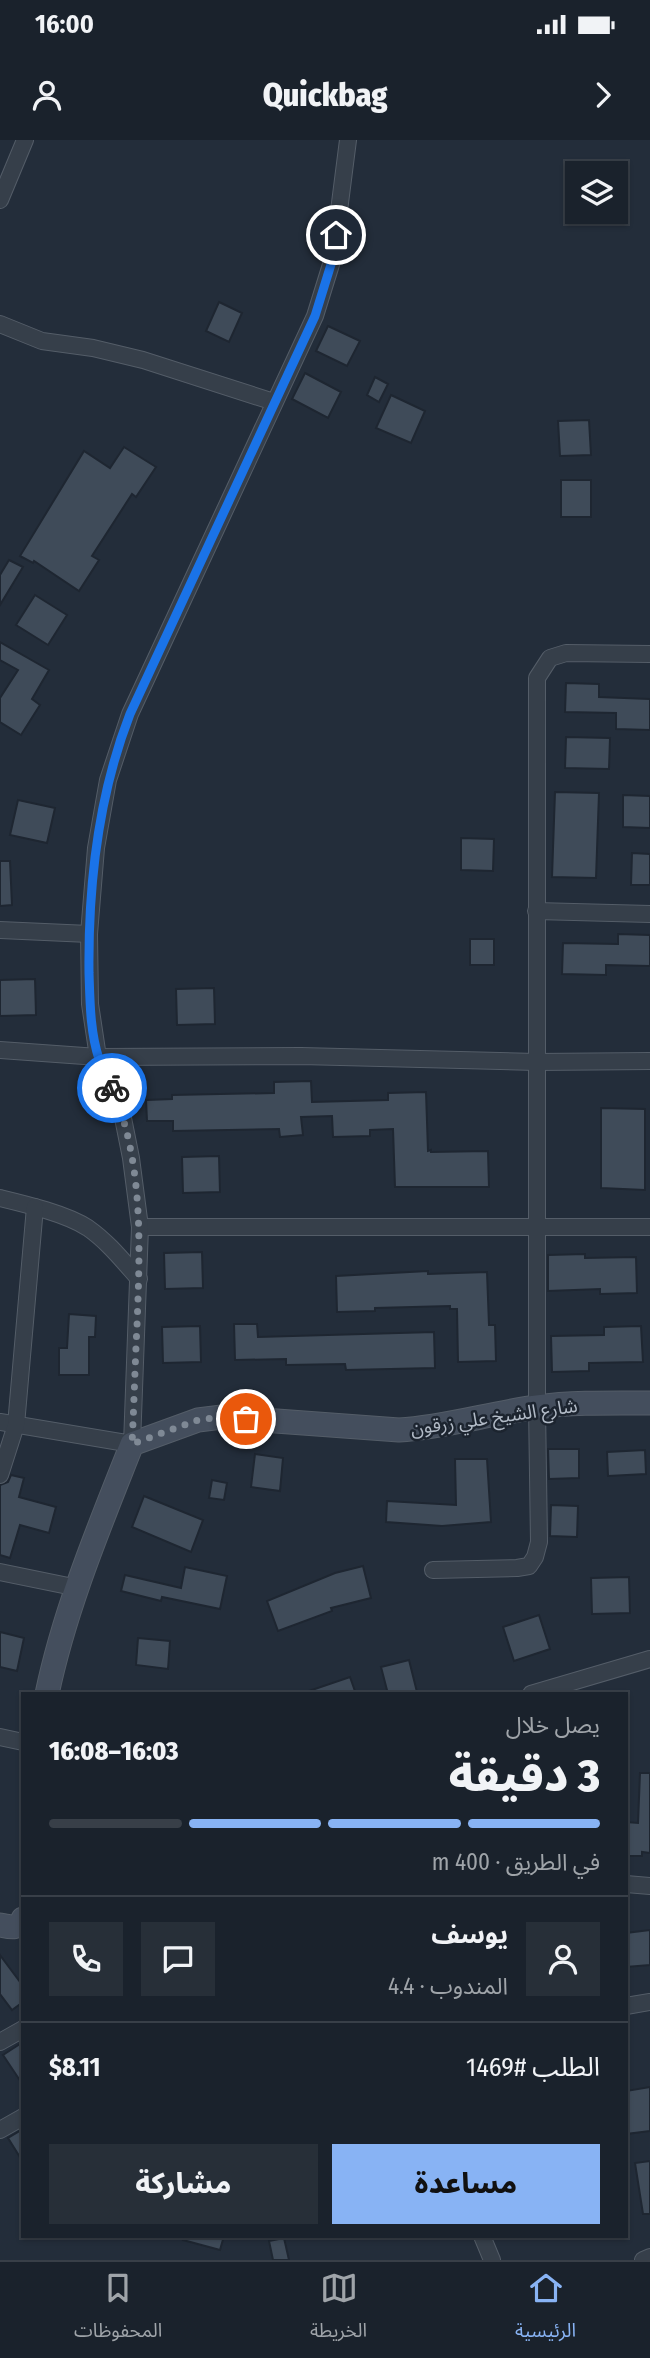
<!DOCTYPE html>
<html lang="ar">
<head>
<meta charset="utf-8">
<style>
  body { margin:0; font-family:"Fira Sans Condensed","Noto Sans Arabic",sans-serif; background:#272f38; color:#f1f3f6; direction:rtl; height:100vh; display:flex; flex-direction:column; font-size:26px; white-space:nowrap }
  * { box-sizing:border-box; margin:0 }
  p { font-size:23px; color:#9fa4a9 }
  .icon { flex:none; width:38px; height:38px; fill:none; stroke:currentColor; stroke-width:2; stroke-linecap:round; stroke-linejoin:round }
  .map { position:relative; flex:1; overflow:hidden; direction:ltr }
  .drawer { position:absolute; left:21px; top:1552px; width:607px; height:546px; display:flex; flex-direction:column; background:#1a222c; border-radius:0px; box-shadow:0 2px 5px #0004,0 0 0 2px #383f48; direction:rtl }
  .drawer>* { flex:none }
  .tools { position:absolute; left:565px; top:21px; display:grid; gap:14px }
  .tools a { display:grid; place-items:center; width:63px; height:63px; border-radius:0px; background:#1a222c; box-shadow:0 2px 5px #0004,0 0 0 2px #383f48; font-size:35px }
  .pin { position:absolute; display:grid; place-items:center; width:60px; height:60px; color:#fff; margin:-30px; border:4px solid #fff; border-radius:50%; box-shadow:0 2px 7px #0007 }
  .courier { position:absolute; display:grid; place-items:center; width:70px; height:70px; margin:-35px; border:5px solid #1a73e8; border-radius:50%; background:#fff; color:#222; box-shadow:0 2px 9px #0007 }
  .summary em { font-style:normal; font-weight:800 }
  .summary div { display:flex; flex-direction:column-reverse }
  .summary { display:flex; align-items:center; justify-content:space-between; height:119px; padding:0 28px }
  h1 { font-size:46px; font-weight:800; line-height:52px }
  .bar { display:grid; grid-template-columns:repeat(4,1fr); gap:10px 7px; align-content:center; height:84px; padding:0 28px }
  .bar i { height:9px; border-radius:5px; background:#383f48 }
  .bar .active { background:#88b3f4 }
  .bar p { grid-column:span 4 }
  .line { display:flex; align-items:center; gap:18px; padding:0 28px; border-top:2px solid #383f48 }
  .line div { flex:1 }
  .round { display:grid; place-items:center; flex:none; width:74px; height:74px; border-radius:0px; background:#272f38 }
  .cta { display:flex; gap:14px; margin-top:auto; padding:14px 28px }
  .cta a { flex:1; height:80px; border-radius:0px; background:#88b3f4; color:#111; font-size:28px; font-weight:800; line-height:80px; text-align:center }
  .cta a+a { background:#272f38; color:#f1f3f6 }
  .status { display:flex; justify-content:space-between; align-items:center; height:49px; padding:0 35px; background:#1a222c; direction:ltr }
  .status svg { height:19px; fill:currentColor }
  header { display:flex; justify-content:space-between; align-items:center; height:91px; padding:0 28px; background:#1a222c; font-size:32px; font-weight:800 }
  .tab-bar { display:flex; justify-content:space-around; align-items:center; height:98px; border-top:2px solid #383f48; background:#1a222c; font-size:19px; color:#9fa4a9 }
  .tab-bar a { display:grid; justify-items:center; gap:4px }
  .tab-bar .active { color:#88b3f4 }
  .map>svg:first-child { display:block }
  .building { fill:#3f4b59; stroke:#1e2631; stroke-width:2 }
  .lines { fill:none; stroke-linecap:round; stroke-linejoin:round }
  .street-casing { stroke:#545d68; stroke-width:18 }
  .secondary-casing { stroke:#545d68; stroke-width:25 }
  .street { stroke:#363f4a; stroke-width:16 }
  .secondary { stroke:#444e5d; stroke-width:23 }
  .done { stroke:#7f8995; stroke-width:7; stroke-dasharray:0 12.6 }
  .route { stroke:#1a73e8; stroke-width:9 }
  .labels { text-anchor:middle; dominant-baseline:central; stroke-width:5; stroke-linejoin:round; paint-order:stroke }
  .street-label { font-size:19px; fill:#b1bac6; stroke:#1c242f }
</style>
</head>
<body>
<div class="status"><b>16:00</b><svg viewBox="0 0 49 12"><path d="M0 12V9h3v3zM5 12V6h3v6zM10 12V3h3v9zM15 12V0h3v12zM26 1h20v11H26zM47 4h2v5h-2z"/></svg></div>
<header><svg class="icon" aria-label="forward" viewBox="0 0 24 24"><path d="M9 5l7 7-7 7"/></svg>Quickbag<svg class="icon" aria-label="person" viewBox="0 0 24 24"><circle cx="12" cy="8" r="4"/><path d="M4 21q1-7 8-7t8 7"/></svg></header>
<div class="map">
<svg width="650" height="2120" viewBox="0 0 650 2120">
  <rect width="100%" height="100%" fill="#232d3a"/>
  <g class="building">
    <polygon points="219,162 242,173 229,202 206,191"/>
    <polygon points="328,186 360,201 347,226 316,211"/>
    <polygon points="305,233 341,252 328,278 292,259"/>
    <polygon points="375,237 388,244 379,262 367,255"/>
    <polygon points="391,255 425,271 411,303 376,288"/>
    <polygon points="589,280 591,315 560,316 558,281"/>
    <polygon points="124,307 156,327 136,357 132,354 92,416 99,420 79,451 34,421 33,423 20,416 84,311 110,328"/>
    <rect x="561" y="340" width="30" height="37"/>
    <polygon points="9,420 23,427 0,465 0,435"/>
    <polygon points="35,455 67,475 48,505 16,485"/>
    <polygon points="0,502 49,530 32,559 40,565 21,595 0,582 0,558 18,530 0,520"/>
    <polygon points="566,543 599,544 599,557 650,559 650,590 616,589 616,573 565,572"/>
    <polygon points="566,597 610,598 609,629 565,628"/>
    <polygon points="555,652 599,653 596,738 552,737"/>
    <polygon points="623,655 650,656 650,688 623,687"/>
    <polygon points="18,660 55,668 47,703 10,695"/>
    <polygon points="461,698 494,699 493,731 461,730"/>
    <polygon points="632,713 650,714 650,745 631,745"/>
    <polygon points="0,721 10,721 12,765 0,766"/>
    <polygon points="618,794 650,795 650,826 606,825 606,835 562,834 563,803 618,804"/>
    <rect x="470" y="799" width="24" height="26"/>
    <polygon points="35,839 36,875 0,876 0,840"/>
    <polygon points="214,848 215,884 177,885 176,849"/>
    <polygon points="311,941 312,962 388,960 388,953 426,952 428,1011 431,1010 431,1012 488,1011 489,1047 395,1047 393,989 370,990 370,996 333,997 332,976 301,977 303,995 280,997 279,989 173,991 173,981 147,981 146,960 172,959 172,955 274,953 274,942"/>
    <polygon points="601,968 645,969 645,1050 601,1048"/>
    <polygon points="219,1016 220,1052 183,1053 182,1017"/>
    <polygon points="202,1112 203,1148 165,1149 164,1113"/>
    <polygon points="585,1114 585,1118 636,1117 637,1153 600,1154 600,1149 548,1151 548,1115"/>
    <polygon points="428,1131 428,1134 487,1132 489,1185 495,1185 496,1221 458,1222 457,1169 450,1169 450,1166 375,1168 375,1171 337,1172 336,1136"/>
    <polygon points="69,1174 96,1176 95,1197 89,1197 89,1235 59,1235 59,1208 67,1208"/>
    <polygon points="234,1184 257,1184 258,1197 434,1192 435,1228 346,1230 345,1224 286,1225 286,1219 235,1220"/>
    <polygon points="200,1186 201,1222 163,1223 162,1187"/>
    <polygon points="641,1186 643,1222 589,1223 589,1231 552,1232 551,1196 604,1195 604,1187"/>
    <polygon points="548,1309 579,1309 579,1338 549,1339"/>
    <polygon points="645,1310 646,1334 608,1336 607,1312"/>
    <polygon points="255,1314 283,1318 280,1351 251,1347"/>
    <polygon points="455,1319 487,1319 491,1382 442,1386 386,1382 387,1361 456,1365"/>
    <polygon points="11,1335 24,1338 19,1357 56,1367 49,1393 20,1385 10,1418 0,1415 0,1345 8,1342"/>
    <polygon points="212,1340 227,1343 224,1360 209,1358"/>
    <polygon points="144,1356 203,1380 191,1412 132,1387"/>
    <polygon points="551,1365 578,1366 577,1397 550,1396"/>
    <polygon points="363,1426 371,1458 331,1468 332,1471 278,1491 267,1461 335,1433"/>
    <polygon points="185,1427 227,1436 220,1469 162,1457 161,1461 121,1451 125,1435 181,1448"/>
    <polygon points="629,1437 630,1473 592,1474 591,1438"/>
    <polygon points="539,1475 550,1509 514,1521 503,1487"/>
    <polygon points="0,1492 24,1498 17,1531 0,1527"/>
    <polygon points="138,1498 170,1501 168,1529 136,1525"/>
    <polygon points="409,1520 417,1552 388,1554 381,1527"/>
    <polygon points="350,1537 356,1554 306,1554 306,1552"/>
    <polygon points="640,1633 650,1633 650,1713 642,1712 642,1716 626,1716 626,1682 638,1683"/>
    <polygon points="650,1790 650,1825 626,1827 626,1793"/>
    <polygon points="0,1815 23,1846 23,1862 12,1870 0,1854"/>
    <polygon points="23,1902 23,1945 3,1915"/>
    <polygon points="650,1947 650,1991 626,1994 626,1951"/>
    <polygon points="23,1989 23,2022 8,1998"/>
    <polygon points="650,2021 650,2074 643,2074 635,2023"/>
    <polygon points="184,2096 224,2096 220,2110 183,2100"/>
    <polygon points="284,2098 289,2120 273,2120 269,2101"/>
  </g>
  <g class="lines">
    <g class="street-casing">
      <g id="street">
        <polyline points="0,60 25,0"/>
        <polyline points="0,184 42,201 93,208 143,220 274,262"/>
        <polyline points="536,771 650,774"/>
        <polyline points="0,790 89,794"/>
        <polyline points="0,910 98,917 301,916 536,922 650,921"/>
        <path d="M 0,1058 C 25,1064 67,1074 88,1088 C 108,1102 123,1121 139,1139"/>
        <polyline points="140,1087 650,1087"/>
        <polyline points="0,1282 132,1304 140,1087 131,1018 122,973 98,917 90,864 89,794 96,708 108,640 130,574 315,176 333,118 348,0"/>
        <polyline points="0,1335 16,1285 35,1067"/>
        <polyline points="433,1430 517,1428 529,1426 535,1417 539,1402 537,1267 537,538 550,518 566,513 650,514"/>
        <polyline points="0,1432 78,1448"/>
        <polyline points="531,1554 650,1519"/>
        <polyline points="0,1597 23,1602"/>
        <polyline points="626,1744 650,1746"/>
        <polyline points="626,1866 650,1862"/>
        <polyline points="0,1902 23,1889"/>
        <polyline points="0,1990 23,1977"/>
        <polyline points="482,2096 492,2120"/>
        <polyline points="643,2120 650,2117"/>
      </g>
    </g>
    <g class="secondary-casing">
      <g id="secondary">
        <path d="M 47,1554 C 65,1468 100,1385 132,1304 L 198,1280 L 222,1277 L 399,1290 C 447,1287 490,1273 537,1267 C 574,1262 613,1263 650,1263"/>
        <path d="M 0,1785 C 10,1787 18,1790 23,1779"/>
      </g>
    </g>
    <use href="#street" class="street"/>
    <use href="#secondary" class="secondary"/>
  </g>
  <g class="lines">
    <path class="done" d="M 112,948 C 144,1023 140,1107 137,1186 C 135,1225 134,1265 132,1304 L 198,1280 L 222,1277 L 246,1279"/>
    <path class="route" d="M 112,948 C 107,939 102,929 99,919 C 90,892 90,861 89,833 C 88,745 98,656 130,574 L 315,176 L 333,118 L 336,95"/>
  </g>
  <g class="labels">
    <g class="street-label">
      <text transform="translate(494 1277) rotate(-8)">شارع الشيخ علي زرقون</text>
    </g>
  </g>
</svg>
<div class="tools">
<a><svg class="icon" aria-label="layers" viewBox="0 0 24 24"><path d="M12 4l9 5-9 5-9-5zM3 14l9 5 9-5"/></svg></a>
</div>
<div class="pin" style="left:246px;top:1279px;background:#ea580c"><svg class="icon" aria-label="bag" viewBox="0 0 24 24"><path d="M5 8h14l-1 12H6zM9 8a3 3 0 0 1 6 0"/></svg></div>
<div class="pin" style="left:336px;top:95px;background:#1f2937"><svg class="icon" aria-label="home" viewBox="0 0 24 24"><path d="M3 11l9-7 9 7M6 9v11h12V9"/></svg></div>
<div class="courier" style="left:112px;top:948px"><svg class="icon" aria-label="bike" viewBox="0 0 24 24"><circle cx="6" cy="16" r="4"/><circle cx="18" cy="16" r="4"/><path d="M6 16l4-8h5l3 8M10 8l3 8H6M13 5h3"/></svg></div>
<section class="drawer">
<div class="summary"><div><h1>3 دقيقة</h1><p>يصل خلال</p></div><em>16:03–16:08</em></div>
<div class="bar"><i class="active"></i><i class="active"></i><i class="active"></i><i></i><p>في الطريق · 400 m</p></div>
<div class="line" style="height:126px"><a class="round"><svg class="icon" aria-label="person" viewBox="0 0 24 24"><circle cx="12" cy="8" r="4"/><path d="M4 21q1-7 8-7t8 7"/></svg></a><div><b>يوسف</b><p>المندوب · 4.4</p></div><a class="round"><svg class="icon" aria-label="chat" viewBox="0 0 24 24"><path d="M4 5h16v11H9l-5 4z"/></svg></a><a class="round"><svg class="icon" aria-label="phone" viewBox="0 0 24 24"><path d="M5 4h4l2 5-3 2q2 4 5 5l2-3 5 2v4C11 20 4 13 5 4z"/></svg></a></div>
<div class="line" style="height:91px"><div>الطلب #1469</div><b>$8.11</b></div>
<div class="cta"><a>مساعدة</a><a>مشاركة</a></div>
</section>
</div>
<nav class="tab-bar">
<a class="active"><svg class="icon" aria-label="home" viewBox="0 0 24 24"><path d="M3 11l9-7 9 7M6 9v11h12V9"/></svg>الرئيسية</a>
<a><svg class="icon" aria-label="map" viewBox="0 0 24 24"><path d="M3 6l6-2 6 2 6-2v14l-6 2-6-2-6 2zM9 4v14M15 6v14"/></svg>الخريطة</a>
<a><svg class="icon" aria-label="saved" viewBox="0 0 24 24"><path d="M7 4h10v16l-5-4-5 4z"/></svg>المحفوظات</a>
</nav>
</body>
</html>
